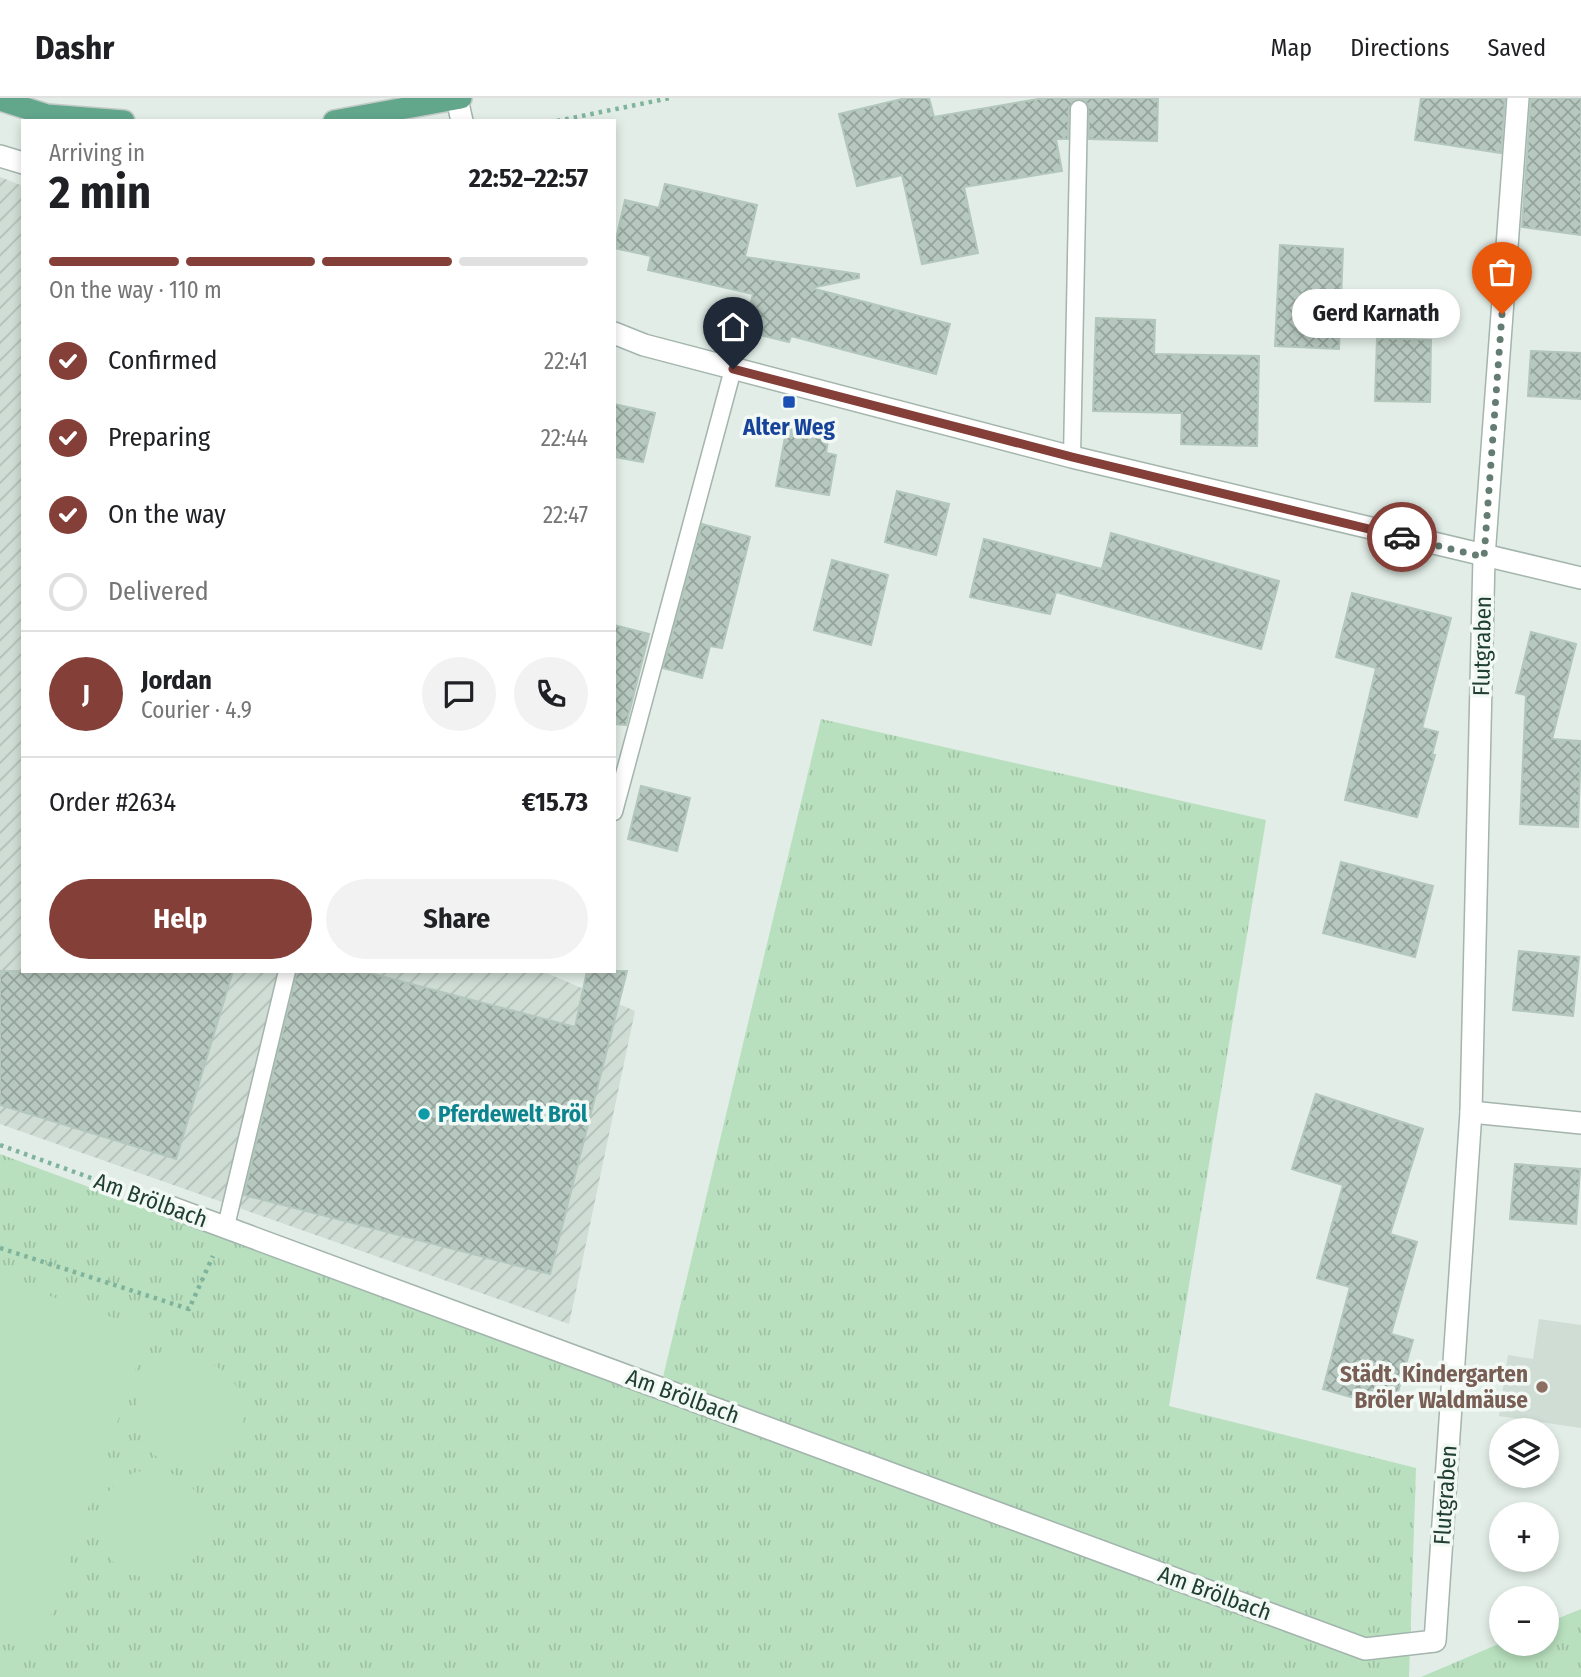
<!DOCTYPE html>
<html lang="en">
<head>
<meta charset="utf-8">
<style>
  body { margin:0; font-family:"Fira Sans Condensed",sans-serif; background:#f2f2f2; color:#202124; height:100vh; display:flex; flex-direction:column; font-size:26px; white-space:nowrap }
  * { box-sizing:border-box; margin:0 }
  p { font-size:23px; color:#757577 }
  .icon { flex:none; width:38px; height:38px; fill:none; stroke:currentColor; stroke-width:2; stroke-linecap:round; stroke-linejoin:round }
  .map { position:relative; flex:1; overflow:hidden }
  .details { position:absolute; left:21px; top:21px; width:595px; height:854px; display:flex; flex-direction:column; background:#fff; border-radius:0px; box-shadow:0 4px 10px #0003 }
  .details>* { flex:none }
  .tools { position:absolute; left:1489px; top:1320px; display:grid; gap:14px }
  .tools a { display:grid; place-items:center; width:70px; height:70px; border-radius:50%; background:#fff; box-shadow:0 4px 10px #0003; font-size:35px }
  .pin { position:absolute; display:grid; place-items:center; width:60px; height:60px; color:#fff; margin:-72px -30px; border-radius:50% 50% 50% 0; rotate:-45deg; box-shadow:0 0 7px #0007 }
  .pin .icon { rotate:45deg }
  .courier { position:absolute; display:grid; place-items:center; width:70px; height:70px; margin:-35px; border:5px solid #833f38; border-radius:50%; background:#fff; color:#222; box-shadow:0 2px 9px #0007 }
  .bubble { position:absolute; height:49px; border-radius:24px; background:#fff; box-shadow:0 4px 10px #0003; font-size:23px; font-weight:700; line-height:49px; text-align:center }
  .summary em { font-style:normal; font-weight:700 }
  .summary div { display:flex; flex-direction:column-reverse }
  .summary { display:flex; align-items:center; justify-content:space-between; height:119px; padding:0 28px }
  h1 { font-size:46px; font-weight:700; line-height:52px }
  .bar { display:grid; grid-template-columns:repeat(4,1fr); gap:10px 7px; align-content:center; height:84px; padding:0 28px }
  .bar i { height:9px; border-radius:5px; background:#e0e0e0 }
  .bar .active { background:#833f38 }
  .bar p { grid-column:span 4 }
  .line { display:flex; align-items:center; gap:18px; padding:0 28px; border-top:2px solid #e0e0e0 }
  .line div { flex:1 }
  .round { display:grid; place-items:center; flex:none; width:74px; height:74px; border-radius:37px; background:#f2f2f2 }
  ol { padding:0 28px; list-style:none }
  li { display:flex; align-items:center; gap:21px; height:77px }
  li p { margin-inline-start:auto }
  li .icon { padding:7px; border-radius:50%; background:#833f38; color:#fff; stroke-width:4 }
  li:last-child { color:#757577 }
  li i { width:38px; height:38px; border:4px solid #e0e0e0; border-radius:50% }
  .cta { display:flex; gap:14px; margin-top:auto; padding:14px 28px }
  .cta a { flex:1; height:80px; border-radius:42px; background:#833f38; color:#fff; font-size:28px; font-weight:700; line-height:80px; text-align:center }
  .cta a+a { background:#f2f2f2; color:#202124 }
  header { display:flex; align-items:center; gap:42px; box-sizing:border-box; height:98px; padding:0 35px; background:#fff; border-bottom:2px solid #e0e0e0 }
  header strong { font-size:33px }
  nav { display:flex; gap:38px; margin-inline-start:auto; font-size:24px }
  .map>svg:first-child { display:block }
  .built { fill:#cfddd5 }
  .industrial { fill:url(#industrial-furrows) }
  .grass { fill:url(#grass-tufts) }
  .park { fill:#b8e0be }
  .building { fill:url(#building-cross-hatch); stroke:#b3c7bc; stroke-width:2 }
  .lines { fill:none; stroke-linecap:round; stroke-linejoin:round }
  .service-casing { stroke:#a3b5ad; stroke-width:19 }
  .minor-casing { stroke:#a3b5ad; stroke-width:24 }
  .primary-casing { stroke:#c1c9c6; stroke-width:24 }
  .path { stroke:#7fb39c; stroke-width:4.5; stroke-dasharray:3.5 5; stroke-linecap:butt }
  .service { stroke:#fff; stroke-width:16 }
  .minor { stroke:#fff; stroke-width:21 }
  .primary { stroke:#62a68b; stroke-width:21 }
  .done { stroke:#647c72; stroke-width:7; stroke-dasharray:0 12.6 }
  .route { stroke:#833f38; stroke-width:9 }
  .transit-dot { fill:#1a4fb4; stroke:#f2f9f5; stroke-width:2.5 }
  .culture-dot { fill:#0f9aa8; stroke:#f2f9f5; stroke-width:2.5 }
  .education-dot { fill:#8d6e63; stroke:#f2f9f5; stroke-width:2.5 }
  .labels { text-anchor:middle; dominant-baseline:central; stroke-width:7; stroke-linejoin:round; paint-order:stroke }
  .transit-label { font-size:23px; font-weight:bold; fill:#164399; stroke:#f2f9f5 }
  .street-label { font-size:23px; fill:#203f33; stroke:#f2f9f5 }
  .culture-label { font-size:23px; font-weight:bold; fill:#0d838f; stroke:#f2f9f5; text-anchor:start }
  .education-label { font-size:23px; font-weight:bold; fill:#785e54; stroke:#f2f9f5; text-anchor:end }
</style>
</head>
<body>
<header>
<strong>Dashr</strong>
<nav><a>Map</a><a>Directions</a><a>Saved</a></nav>
</header>
<div class="map">
<svg width="1581" height="1579" viewBox="0 0 1581 1579">
  <defs>
    <pattern id="industrial-furrows" width="10" height="10" patternUnits="userSpaceOnUse" patternTransform="scale(1.75)"><rect width="10" height="10" fill="#cfddd5"/><path d="M-1 1l2-2M0 10L10 0M9 11l2-2" fill="none" stroke="#b1bfb7"/></pattern>
    <pattern id="grass-tufts" width="24" height="20" patternUnits="userSpaceOnUse" patternTransform="scale(1.75)"><rect width="24" height="20" fill="#b8e0be"/><path d="M3 7l-1-3M5 7V3M7 7l1-3M15 17l-1-3M17 17v-4M19 17l1-3" fill="none" stroke="#9ec1a4"/></pattern>
    <pattern id="building-cross-hatch" width="8" height="8" patternUnits="userSpaceOnUse" patternTransform="scale(1.75)"><rect width="8" height="8" fill="#b6c8bf"/><path d="M0 0l8 8M0 8l8-8" fill="none" stroke="#94a49c"/></pattern>
  </defs>
  <rect width="100%" height="100%" fill="#e1ede6"/>
  <polygon class="built" points="1539,1221 1581,1227 1581,1330 1499,1318 1508,1257 1533,1261"/>
  <polygon class="industrial" points="0,79 23,88 23,873 542,873 635,913 569,1226 0,1026"/>
  <g class="grass">
    <polygon points="821,621 1266,722 1169,1308 1416,1370 1409,1579 0,1579 0,1056 658,1300"/>
    <polygon points="1581,1511 1581,1579 1421,1579 1501,1545 1547,1545 1547,1525"/>
  </g>
  <g class="park">
    <polygon points="0,1181 149,1232 38,1556 0,1543"/>
    <circle cx="190" cy="1316" r="54"/>
    <circle cx="152" cy="1426" r="54"/>
  </g>
  <g class="building">
    <polygon points="906,0 929,0 934,19 1044,0 1158,0 1157,43 1089,41 1088,7 1084,2 1075,2 1069,10 1068,41 1056,41 1062,73 964,89 978,155 922,166 902,77 857,88 839,16"/>
    <polygon points="1421,0 1505,0 1501,55 1415,42"/>
    <polygon points="1531,0 1581,0 1581,137 1522,129"/>
    <polygon points="665,86 757,107 745,159 859,176 859,180 811,190 950,226 936,276 791,238 789,244 744,233 753,196 648,172 651,158 614,150 625,102 659,110"/>
    <polygon points="1280,147 1343,151 1339,251 1275,248"/>
    <polygon points="1096,220 1155,222 1154,256 1259,258 1257,348 1181,346 1182,315 1093,313"/>
    <polygon points="1377,240 1431,242 1430,304 1375,303"/>
    <polygon points="1531,253 1581,255 1581,301 1528,298"/>
    <polygon points="614,306 655,315 643,364 614,359"/>
    <polygon points="788,323 830,331 826,355 836,357 829,397 776,388"/>
    <polygon points="897,393 949,406 936,457 885,444"/>
    <polygon points="702,426 750,439 722,550 710,548 702,580 663,570"/>
    <polygon points="1111,435 1279,483 1261,551 1056,494 1050,516 970,499 984,441 1102,471"/>
    <polygon points="832,462 888,477 871,547 814,532"/>
    <polygon points="1352,495 1451,520 1422,630 1438,634 1432,657 1435,657 1417,719 1345,702 1376,570 1336,559"/>
    <polygon points="614,527 649,536 626,627 614,626"/>
    <polygon points="1531,534 1576,546 1552,641 1581,643 1578,729 1520,726 1526,597 1516,595"/>
    <polygon points="641,688 690,700 677,753 628,741"/>
    <polygon points="1341,764 1433,788 1415,859 1323,835"/>
    <polygon points="1519,853 1579,859 1573,918 1513,912"/>
    <polygon points="0,873 233,873 176,1061 0,1007"/>
    <polygon points="297,873 362,873 575,929 587,873 627,873 550,1176 244,1097"/>
    <polygon points="1316,996 1423,1031 1390,1136 1417,1144 1391,1236 1413,1242 1393,1311 1323,1291 1350,1189 1317,1180 1343,1087 1292,1071"/>
    <polygon points="1515,1066 1580,1071 1576,1126 1510,1121"/>
  </g>
  <g class="lines">
    <g class="service-casing">
      <g id="service">
        <polyline points="1072,359 1079,11"/>
        <polyline points="614,714 733,271"/>
        <polyline points="226,1128 287,873"/>
      </g>
    </g>
    <g class="minor-casing">
      <g id="minor">
        <polyline points="457,1 462,23"/>
        <polyline points="0,58 23,65"/>
        <polyline points="614,235 644,247 1072,359 1581,480"/>
        <polyline points="1471,1014 1581,1025"/>
        <polyline points="165,1107 1365,1551 1435,1543 1471,1014 1484,459 1518,0"/>
      </g>
    </g>
    <g class="primary-casing">
      <g id="primary">
        <polyline points="0,2 47,17 124,23"/>
        <polyline points="334,23 461,0"/>
      </g>
    </g>
    <g class="path">
      <polyline points="557,23 670,0"/>
      <polyline points="0,1047 138,1097"/>
      <polyline points="0,1150 189,1211 213,1158"/>
    </g>
    <use href="#service" class="service"/>
    <use href="#minor" class="minor"/>
    <use href="#primary" class="primary"/>
  </g>
  <g class="lines">
    <polyline class="done" points="1402,439 1484,459 1502,216"/>
    <polyline class="route" points="733,271 1072,359 1402,439"/>
  </g>
  <rect class="transit-dot" x="782" y="297" width="14" height="14" rx="3.5"/>
  <circle class="culture-dot" cx="424" cy="1016" r="7"/>
  <circle class="education-dot" cx="1542" cy="1289" r="7"/>
  <g class="labels">
    <g class="transit-label">
      <text x="789" y="329">Alter Weg</text>
    </g>
    <g class="street-label">
      <text transform="translate(1482 548) rotate(-89)">Flutgraben</text>
      <text transform="translate(151 1102) rotate(20)">Am Brölbach</text>
      <text transform="translate(683 1298) rotate(20)">Am Brölbach</text>
      <text transform="translate(1445 1397) rotate(-86)">Flutgraben</text>
      <text transform="translate(1215 1495) rotate(20)">Am Brölbach</text>
    </g>
    <g class="culture-label">
      <text x="438" y="1016">Pferdewelt Bröl</text>
    </g>
    <g class="education-label">
      <text x="1528" y="1276">Städt. Kindergarten<tspan x="1528" dy="26">Bröler Waldmäuse</tspan></text>
    </g>
  </g>
</svg>
<div class="tools">
<a><svg class="icon" aria-label="layers" viewBox="0 0 24 24"><path d="M12 4l9 5-9 5-9-5zM3 14l9 5 9-5"/></svg></a>
<a>+</a>
<a>−</a>
</div>
<div class="pin" style="left:1502px;top:216px;background:#ea580c"><svg class="icon" aria-label="bag" viewBox="0 0 24 24"><path d="M5 8h14l-1 12H6zM9 8a3 3 0 0 1 6 0"/></svg></div>
<div class="pin" style="left:733px;top:271px;background:#1f2937"><svg class="icon" aria-label="home" viewBox="0 0 24 24"><path d="M3 11l9-7 9 7M6 9v11h12V9"/></svg></div>
<div class="courier" style="left:1402px;top:439px"><svg class="icon" aria-label="car" viewBox="0 0 24 24"><path d="M5 17H2v-5l4-1 3-4h7l3 4 3 1v5h-3M9 17h6M6 11h13"/><circle cx="7" cy="17" r="2"/><circle cx="17" cy="17" r="2"/></svg></div>
<div class="bubble" style="left:1292px;top:191px;width:168px">Gerd Karnath</div>
<section class="details">
<div class="summary"><div><h1>2 min</h1><p>Arriving in</p></div><em>22:52–22:57</em></div>
<div class="bar"><i class="active"></i><i class="active"></i><i class="active"></i><i></i><p>On the way · 110 m</p></div>
<ol>
<li><svg class="icon" aria-label="check" viewBox="0 0 24 24"><path d="M5 12l5 5 9-10"/></svg>Confirmed<p>22:41</p></li>
<li><svg class="icon" aria-label="check" viewBox="0 0 24 24"><path d="M5 12l5 5 9-10"/></svg>Preparing<p>22:44</p></li>
<li><svg class="icon" aria-label="check" viewBox="0 0 24 24"><path d="M5 12l5 5 9-10"/></svg>On the way<p>22:47</p></li>
<li><i></i>Delivered</li>
</ol>
<div class="line" style="height:126px"><b class="round" style="background:#833f38;color:#fff">J</b><div><b>Jordan</b><p>Courier · 4.9</p></div><a class="round"><svg class="icon" aria-label="chat" viewBox="0 0 24 24"><path d="M4 5h16v11H9l-5 4z"/></svg></a><a class="round"><svg class="icon" aria-label="phone" viewBox="0 0 24 24"><path d="M5 4h4l2 5-3 2q2 4 5 5l2-3 5 2v4C11 20 4 13 5 4z"/></svg></a></div>
<div class="line" style="height:91px"><div>Order #2634</div><b>€15.73</b></div>
<div class="cta"><a>Help</a><a>Share</a></div>
</section>
</div>
</body>
</html>
